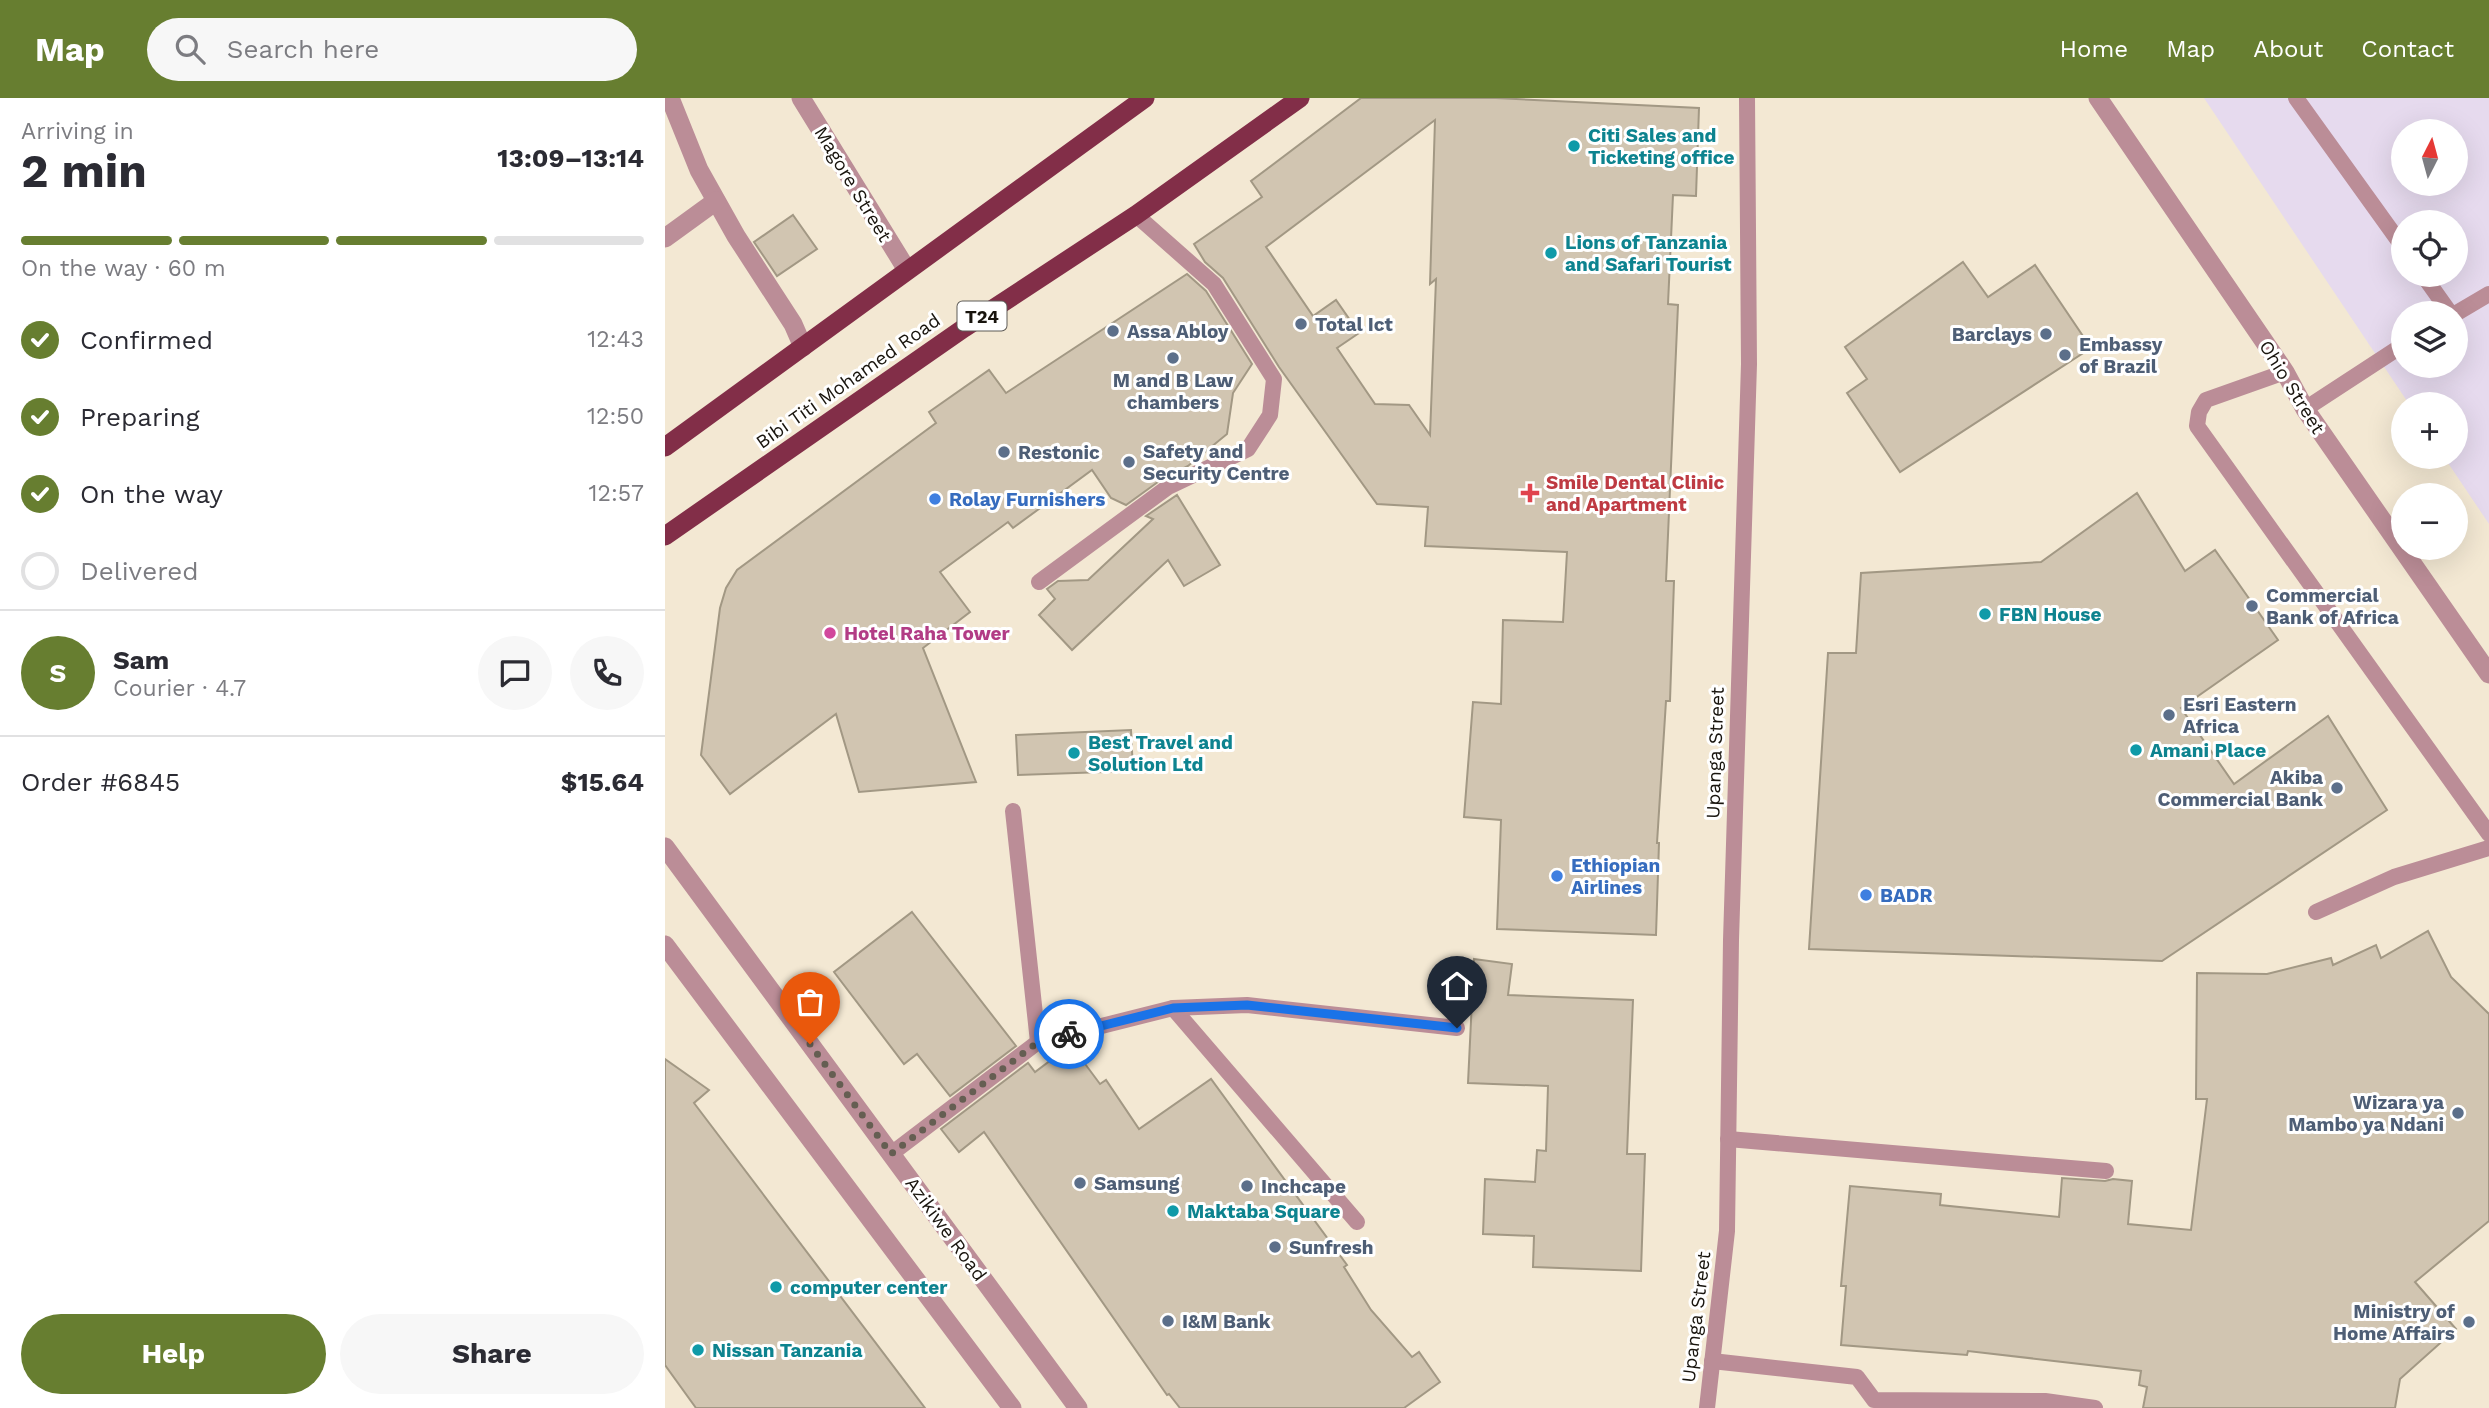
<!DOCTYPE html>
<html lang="en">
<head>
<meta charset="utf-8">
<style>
  body { margin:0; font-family:"Work Sans",sans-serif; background:#f7f7f7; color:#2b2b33; height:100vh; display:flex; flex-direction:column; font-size:26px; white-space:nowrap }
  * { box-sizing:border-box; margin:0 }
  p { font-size:23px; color:#7c7c81 }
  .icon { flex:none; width:38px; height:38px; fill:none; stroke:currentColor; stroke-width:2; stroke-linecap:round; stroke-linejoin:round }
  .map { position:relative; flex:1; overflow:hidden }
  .side { display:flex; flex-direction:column; background:#fff; width:665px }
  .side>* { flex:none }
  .needle { width:46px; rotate:6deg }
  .fabs { position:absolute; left:1726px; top:21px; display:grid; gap:14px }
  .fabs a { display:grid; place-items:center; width:77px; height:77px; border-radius:50%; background:#fff; box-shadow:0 7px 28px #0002; font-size:35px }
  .pin { position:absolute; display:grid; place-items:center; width:60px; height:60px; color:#fff; margin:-72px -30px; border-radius:50% 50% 50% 0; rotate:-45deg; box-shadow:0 0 7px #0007 }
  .pin .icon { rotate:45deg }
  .courier { position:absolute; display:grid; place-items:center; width:70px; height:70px; margin:-35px; border:5px solid #1a73e8; border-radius:50%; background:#fff; color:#222; box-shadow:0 2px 9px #0007 }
  .summary em { font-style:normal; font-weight:700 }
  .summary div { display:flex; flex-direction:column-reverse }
  .summary { display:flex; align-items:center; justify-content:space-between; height:119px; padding:0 21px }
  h1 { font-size:46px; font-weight:700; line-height:52px }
  .bar { display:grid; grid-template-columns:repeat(4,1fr); gap:10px 7px; align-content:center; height:84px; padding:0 21px }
  .bar i { height:9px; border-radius:5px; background:#e1e1e2 }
  .bar .on { background:#677e30 }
  .bar p { grid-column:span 4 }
  .line { display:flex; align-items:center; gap:18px; padding:0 21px; border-top:2px solid #e1e1e2 }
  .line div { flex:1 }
  .round { display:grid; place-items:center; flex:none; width:74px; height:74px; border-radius:37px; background:#f7f7f7 }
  ol { padding:0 21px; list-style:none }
  li { display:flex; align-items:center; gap:21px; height:77px }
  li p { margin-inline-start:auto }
  li .icon { padding:7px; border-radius:50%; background:#677e30; color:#fff; stroke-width:4 }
  li:last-child { color:#7c7c81 }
  li i { width:38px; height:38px; border:4px solid #e1e1e2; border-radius:50% }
  .cta { display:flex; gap:14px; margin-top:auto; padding:14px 21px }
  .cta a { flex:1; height:80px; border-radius:42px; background:#677e30; color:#fff; font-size:28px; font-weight:700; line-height:80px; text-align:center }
  .cta a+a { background:#f7f7f7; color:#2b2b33 }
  header { display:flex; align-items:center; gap:42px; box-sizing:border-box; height:98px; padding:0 35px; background:#677e30; color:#fff }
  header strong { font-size:33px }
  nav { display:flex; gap:38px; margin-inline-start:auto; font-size:24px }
  .search { width:490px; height:63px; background:#f7f7f7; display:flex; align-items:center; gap:18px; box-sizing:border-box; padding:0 24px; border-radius:38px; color:#7c7c81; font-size:26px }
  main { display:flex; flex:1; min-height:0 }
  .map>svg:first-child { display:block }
  .commercial { fill:#e6daee; fill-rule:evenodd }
  .building { fill:#d1c5b1; stroke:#a29884; stroke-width:2; fill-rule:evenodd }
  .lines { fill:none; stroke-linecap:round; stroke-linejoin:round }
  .service { stroke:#bb8d97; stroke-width:16 }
  .minor { stroke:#bb8d97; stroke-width:19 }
  .tertiary { stroke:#bb8d97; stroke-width:19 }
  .trunk { stroke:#822e48; stroke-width:19 }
  .done { stroke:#655e52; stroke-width:7; stroke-dasharray:0 12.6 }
  .route { stroke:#1a73e8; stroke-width:9 }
  .culture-dot { fill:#0f9aa8; stroke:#fff; stroke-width:2.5 }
  .service-dot { fill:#5c6f8a; stroke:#fff; stroke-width:2.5 }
  .health-dot { fill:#e0444e; stroke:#fff; stroke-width:2.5 }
  .shop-dot { fill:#3f7fe0; stroke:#fff; stroke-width:2.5 }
  .hotel-dot { fill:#d1479c; stroke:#fff; stroke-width:2.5 }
  .labels { text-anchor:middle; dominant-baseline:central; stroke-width:6; stroke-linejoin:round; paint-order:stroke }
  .shield { fill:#fff; stroke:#5d5a56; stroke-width:2 }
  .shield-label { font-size:18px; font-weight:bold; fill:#18140d }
  .culture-label { font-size:19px; font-weight:bold; fill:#0d838f; stroke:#fff; text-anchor:start }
  .street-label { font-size:19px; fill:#18140d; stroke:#fff }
  .service-label { font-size:19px; font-weight:bold; fill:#4e5e75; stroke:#fff; text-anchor:start }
  .health-label { font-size:19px; font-weight:bold; fill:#be3a42; stroke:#fff; text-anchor:start }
  .shop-label { font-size:19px; font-weight:bold; fill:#366cbe; stroke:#fff; text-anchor:start }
  .hotel-label { font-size:19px; font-weight:bold; fill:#b23c85; stroke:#fff; text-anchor:start }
</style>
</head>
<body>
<header>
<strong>Map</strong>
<div class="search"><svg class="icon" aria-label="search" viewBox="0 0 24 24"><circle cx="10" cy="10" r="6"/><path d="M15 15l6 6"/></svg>Search here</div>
<nav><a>Home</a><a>Map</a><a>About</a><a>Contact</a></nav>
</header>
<main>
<section class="side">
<div class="summary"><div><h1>2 min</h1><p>Arriving in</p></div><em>13:09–13:14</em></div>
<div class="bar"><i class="on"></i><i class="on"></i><i class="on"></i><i></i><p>On the way · 60 m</p></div>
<ol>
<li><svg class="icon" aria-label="check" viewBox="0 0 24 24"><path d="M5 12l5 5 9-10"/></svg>Confirmed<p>12:43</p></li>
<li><svg class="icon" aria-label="check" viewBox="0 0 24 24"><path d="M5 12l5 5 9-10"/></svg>Preparing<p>12:50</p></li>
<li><svg class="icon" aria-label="check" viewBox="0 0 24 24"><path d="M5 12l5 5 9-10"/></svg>On the way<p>12:57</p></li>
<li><i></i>Delivered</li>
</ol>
<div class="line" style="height:126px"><b class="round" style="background:#677e30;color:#fff">S</b><div><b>Sam</b><p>Courier · 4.7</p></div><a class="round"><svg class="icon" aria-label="chat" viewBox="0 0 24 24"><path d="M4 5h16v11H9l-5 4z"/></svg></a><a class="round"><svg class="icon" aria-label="phone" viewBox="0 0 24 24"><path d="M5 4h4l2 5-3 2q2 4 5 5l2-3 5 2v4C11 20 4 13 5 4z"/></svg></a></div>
<div class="line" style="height:91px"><div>Order #6845</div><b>$15.64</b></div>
<div class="cta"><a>Help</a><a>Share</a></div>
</section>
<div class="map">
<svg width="1824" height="1310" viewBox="0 0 1824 1310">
  <rect width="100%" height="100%" fill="#f3e8d3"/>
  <path class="commercial" d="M 1539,0 L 1824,0 L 1824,426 L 1779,359 L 1790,359 L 1790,306 L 1744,306 ZM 1738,33 L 1790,33 L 1790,86 L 1738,86 ZM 1738,124 L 1790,124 L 1790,177 L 1738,177 ZM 1738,215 L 1790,215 L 1790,268 L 1738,268 Z"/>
  <g class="building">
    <path d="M 696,0 L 831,0 L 1034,10 L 1031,98 L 1008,97 L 1003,206 L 1013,207 L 1001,483 L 1009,483 L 1005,603 L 1001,603 L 992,745 L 994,745 L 991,837 L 832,831 L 836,722 L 799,719 L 808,604 L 836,606 L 838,522 L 898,524 L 902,454 L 760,448 L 763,409 L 712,406 L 614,269 L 558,180 L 540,164 L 529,146 L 597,99 L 586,83 ZM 770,22 L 765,186 L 771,181 L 765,337 L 744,307 L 710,306 L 672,250 L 694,235 L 671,202 L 648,218 L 601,149 Z"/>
    <polygon points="128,117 152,151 112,178 89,144"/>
    <polygon points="1298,164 1323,199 1370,167 1426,250 1235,374 1182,295 1202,281 1180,249"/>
    <polygon points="522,176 541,193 587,266 568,295 562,336 523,368 497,381 461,407 446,400 427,372 348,430 343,424 275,474 305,514 258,550 311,684 194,694 171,616 65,696 36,657 55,510 61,490 72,472 271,325 264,314 324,272 341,295"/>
    <polygon points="1472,395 1520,473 1550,452 1613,542 1516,610 1569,686 1663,618 1722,712 1497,863 1144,851 1163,555 1191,555 1196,475 1376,464"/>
    <polygon points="512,397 555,467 519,488 503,462 407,552 374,517 390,501 382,491 393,483 423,482 488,421 481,418"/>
    <polygon points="466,632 468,673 353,677 351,637"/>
    <polygon points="247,814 351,948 285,998 252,956 239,966 169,874"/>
    <polygon points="1763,833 1786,879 1824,916 1824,1123 1750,1184 1791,1231 1735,1281 1730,1310 1478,1310 1482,1289 1474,1287 1476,1273 1303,1253 1302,1257 1176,1247 1181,1188 1176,1188 1185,1088 1276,1096 1275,1107 1394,1119 1397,1080 1440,1083 1448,1081 1467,1083 1463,1126 1526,1132 1542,1001 1531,1001 1532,875 1602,876 1666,860 1668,867 1711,847 1716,860"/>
    <polygon points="809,861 847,866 843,897 968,902 962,1056 980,1056 976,1173 868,1169 869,1138 818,1136 820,1081 870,1084 872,1052 881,1053 883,988 803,985"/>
    <polygon points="406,947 435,986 441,982 474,1031 546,981 682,1167 679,1169 706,1212 747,1259 754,1254 775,1284 739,1310 515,1310 504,1296 502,1297 319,1034 294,1054 276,1031 363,965 370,974"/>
    <polygon points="0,961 44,992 29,1005 260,1310 31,1310 0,1267"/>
  </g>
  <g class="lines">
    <g class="service">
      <polyline points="1631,0 1738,149"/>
      <polyline points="1758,177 1785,215"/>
      <polyline points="1790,216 1824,196"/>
      <polyline points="1620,274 1541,302 1534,314 1532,328 1824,736"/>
      <polyline points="1640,311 1738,247"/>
      <polyline points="374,484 503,389 583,351 605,317 609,281 549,186 471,117"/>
      <polyline points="348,713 373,944"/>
      <polyline points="1651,814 1729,779 1824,750"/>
      <polyline points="508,910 692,1124"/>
      <polyline points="1063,1041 1441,1073"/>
      <polyline points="226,1056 373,944 508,910 582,907 792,930"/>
      <polyline points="1047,1263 1192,1279 1209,1302 1380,1303 1430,1310"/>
      <polyline points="1042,1310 1062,1133 1066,842 1084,266 1082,0"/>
    </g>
    <g class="minor">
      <polyline points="5,0 34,72 71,138 128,226 138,249"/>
      <polyline points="136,0 242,172"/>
      <polyline points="0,140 51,103"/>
    </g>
    <g class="tertiary">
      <polyline points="1433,0 1620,274 1640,311 1824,576"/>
      <polyline points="0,749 413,1310"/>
      <polyline points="0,847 347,1310"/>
    </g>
    <g class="trunk">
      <polyline points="0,349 480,0"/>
      <polyline points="0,438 299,230 471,117 635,0"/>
    </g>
  </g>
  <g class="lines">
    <polyline class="done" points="145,946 226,1056 373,944 404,936"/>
    <polyline class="route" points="404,936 508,910 582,907 792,930"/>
  </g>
  <g class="culture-dot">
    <circle cx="909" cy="48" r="7"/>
    <circle cx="886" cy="155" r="7"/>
    <circle cx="1320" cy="516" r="7"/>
    <circle cx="1471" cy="652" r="7"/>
    <circle cx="409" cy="655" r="7"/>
    <circle cx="508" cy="1113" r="7"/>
    <circle cx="111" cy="1189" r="7"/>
    <circle cx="33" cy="1252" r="7"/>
  </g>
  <g class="service-dot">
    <circle cx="636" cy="226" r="7"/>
    <circle cx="448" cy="233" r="7"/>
    <circle cx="1381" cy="236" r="7"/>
    <circle cx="1400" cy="257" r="7"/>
    <circle cx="508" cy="260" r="7"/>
    <circle cx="339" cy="354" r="7"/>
    <circle cx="464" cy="364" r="7"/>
    <circle cx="1587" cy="508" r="7"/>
    <circle cx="1504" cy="617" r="7"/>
    <circle cx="1672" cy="690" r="7"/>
    <circle cx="1793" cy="1015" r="7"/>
    <circle cx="415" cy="1085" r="7"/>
    <circle cx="582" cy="1088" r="7"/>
    <circle cx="610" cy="1149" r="7"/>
    <circle cx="503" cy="1223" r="7"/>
    <circle cx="1804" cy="1224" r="7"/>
  </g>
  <path class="health-dot" d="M861.5 384.5h7v7h7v7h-7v7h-7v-7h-7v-7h7z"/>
  <g class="shop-dot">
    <circle cx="270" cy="401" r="7"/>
    <circle cx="892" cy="778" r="7"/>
    <circle cx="1201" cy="797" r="7"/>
  </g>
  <circle class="hotel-dot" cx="165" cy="535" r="7"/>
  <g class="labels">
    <rect class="shield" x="292.5" y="203.5" width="49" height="29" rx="5"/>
    <g class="shield-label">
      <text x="317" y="218">T24</text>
    </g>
    <g class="culture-label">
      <text x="923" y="37">Citi Sales and<tspan x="923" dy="22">Ticketing office</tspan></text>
      <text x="900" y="144">Lions of Tanzania<tspan x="900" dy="22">and Safari Tourist</tspan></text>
      <text x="1334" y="516">FBN House</text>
      <text x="423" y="644">Best Travel and<tspan x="423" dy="22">Solution Ltd</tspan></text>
      <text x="1485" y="652">Amani Place</text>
      <text x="522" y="1113">Maktaba Square</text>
      <text x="125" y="1189">computer center</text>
      <text x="47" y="1252">Nissan Tanzania</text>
    </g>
    <g class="street-label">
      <text transform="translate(188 86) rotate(59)">Magore Street</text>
      <text transform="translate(183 283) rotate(-35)">Bibi Titi Mohamed Road</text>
      <text transform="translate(1627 289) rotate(58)">Ohio Street</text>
      <text transform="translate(1050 655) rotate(-88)">Upanga Street</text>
      <text transform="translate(281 1131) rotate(54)">Azikiwe Road</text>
      <text transform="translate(1031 1219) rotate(-83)">Upanga Street</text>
    </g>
    <g class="service-label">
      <text x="650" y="226">Total Ict</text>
      <text x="462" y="233">Assa Abloy</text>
      <text x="1367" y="236" text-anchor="end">Barclays</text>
      <text x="1414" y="246">Embassy<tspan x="1414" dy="22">of Brazil</tspan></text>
      <text x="508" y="282" text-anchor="middle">M and B Law<tspan x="508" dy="22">chambers</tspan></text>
      <text x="478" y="353">Safety and<tspan x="478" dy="22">Security Centre</tspan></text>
      <text x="353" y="354">Restonic</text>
      <text x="1601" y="497">Commercial<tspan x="1601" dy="22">Bank of Africa</tspan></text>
      <text x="1518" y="606">Esri Eastern<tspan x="1518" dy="22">Africa</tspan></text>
      <text x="1658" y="679" text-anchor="end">Akiba<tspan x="1658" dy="22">Commercial Bank</tspan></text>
      <text x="1779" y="1004" text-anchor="end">Wizara ya<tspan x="1779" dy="22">Mambo ya Ndani</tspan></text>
      <text x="429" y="1085">Samsung</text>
      <text x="596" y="1088">Inchcape</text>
      <text x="624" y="1149">Sunfresh</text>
      <text x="1790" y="1213" text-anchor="end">Ministry of<tspan x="1790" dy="22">Home Affairs</tspan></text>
      <text x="517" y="1223">I&amp;M Bank</text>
    </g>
    <g class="health-label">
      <text x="881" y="384">Smile Dental Clinic<tspan x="881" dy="22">and Apartment</tspan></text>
    </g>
    <g class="shop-label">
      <text x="284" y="401">Rolay Furnishers</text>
      <text x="906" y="767">Ethiopian<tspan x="906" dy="22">Airlines</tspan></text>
      <text x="1215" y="797">BADR</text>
    </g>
    <g class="hotel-label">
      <text x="179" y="535">Hotel Raha Tower</text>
    </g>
  </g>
</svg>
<div class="fabs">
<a><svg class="needle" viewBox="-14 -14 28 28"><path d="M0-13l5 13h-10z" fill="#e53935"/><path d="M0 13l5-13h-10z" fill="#7c7c81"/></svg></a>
<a><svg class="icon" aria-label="locate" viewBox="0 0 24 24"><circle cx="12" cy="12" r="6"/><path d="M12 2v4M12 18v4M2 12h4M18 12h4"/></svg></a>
<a><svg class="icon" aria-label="layers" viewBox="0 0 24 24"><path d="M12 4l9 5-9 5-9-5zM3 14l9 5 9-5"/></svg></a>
<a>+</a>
<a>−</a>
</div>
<div class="pin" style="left:145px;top:946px;background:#ea580c"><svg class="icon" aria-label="bag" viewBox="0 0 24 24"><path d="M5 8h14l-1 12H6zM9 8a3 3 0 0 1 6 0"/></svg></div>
<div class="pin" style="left:792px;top:930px;background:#1f2937"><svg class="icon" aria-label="home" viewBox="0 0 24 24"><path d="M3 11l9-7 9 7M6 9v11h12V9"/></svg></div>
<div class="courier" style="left:404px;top:936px"><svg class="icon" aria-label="bike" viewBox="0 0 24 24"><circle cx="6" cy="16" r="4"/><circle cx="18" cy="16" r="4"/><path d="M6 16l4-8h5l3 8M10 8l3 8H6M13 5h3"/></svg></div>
</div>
</main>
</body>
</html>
